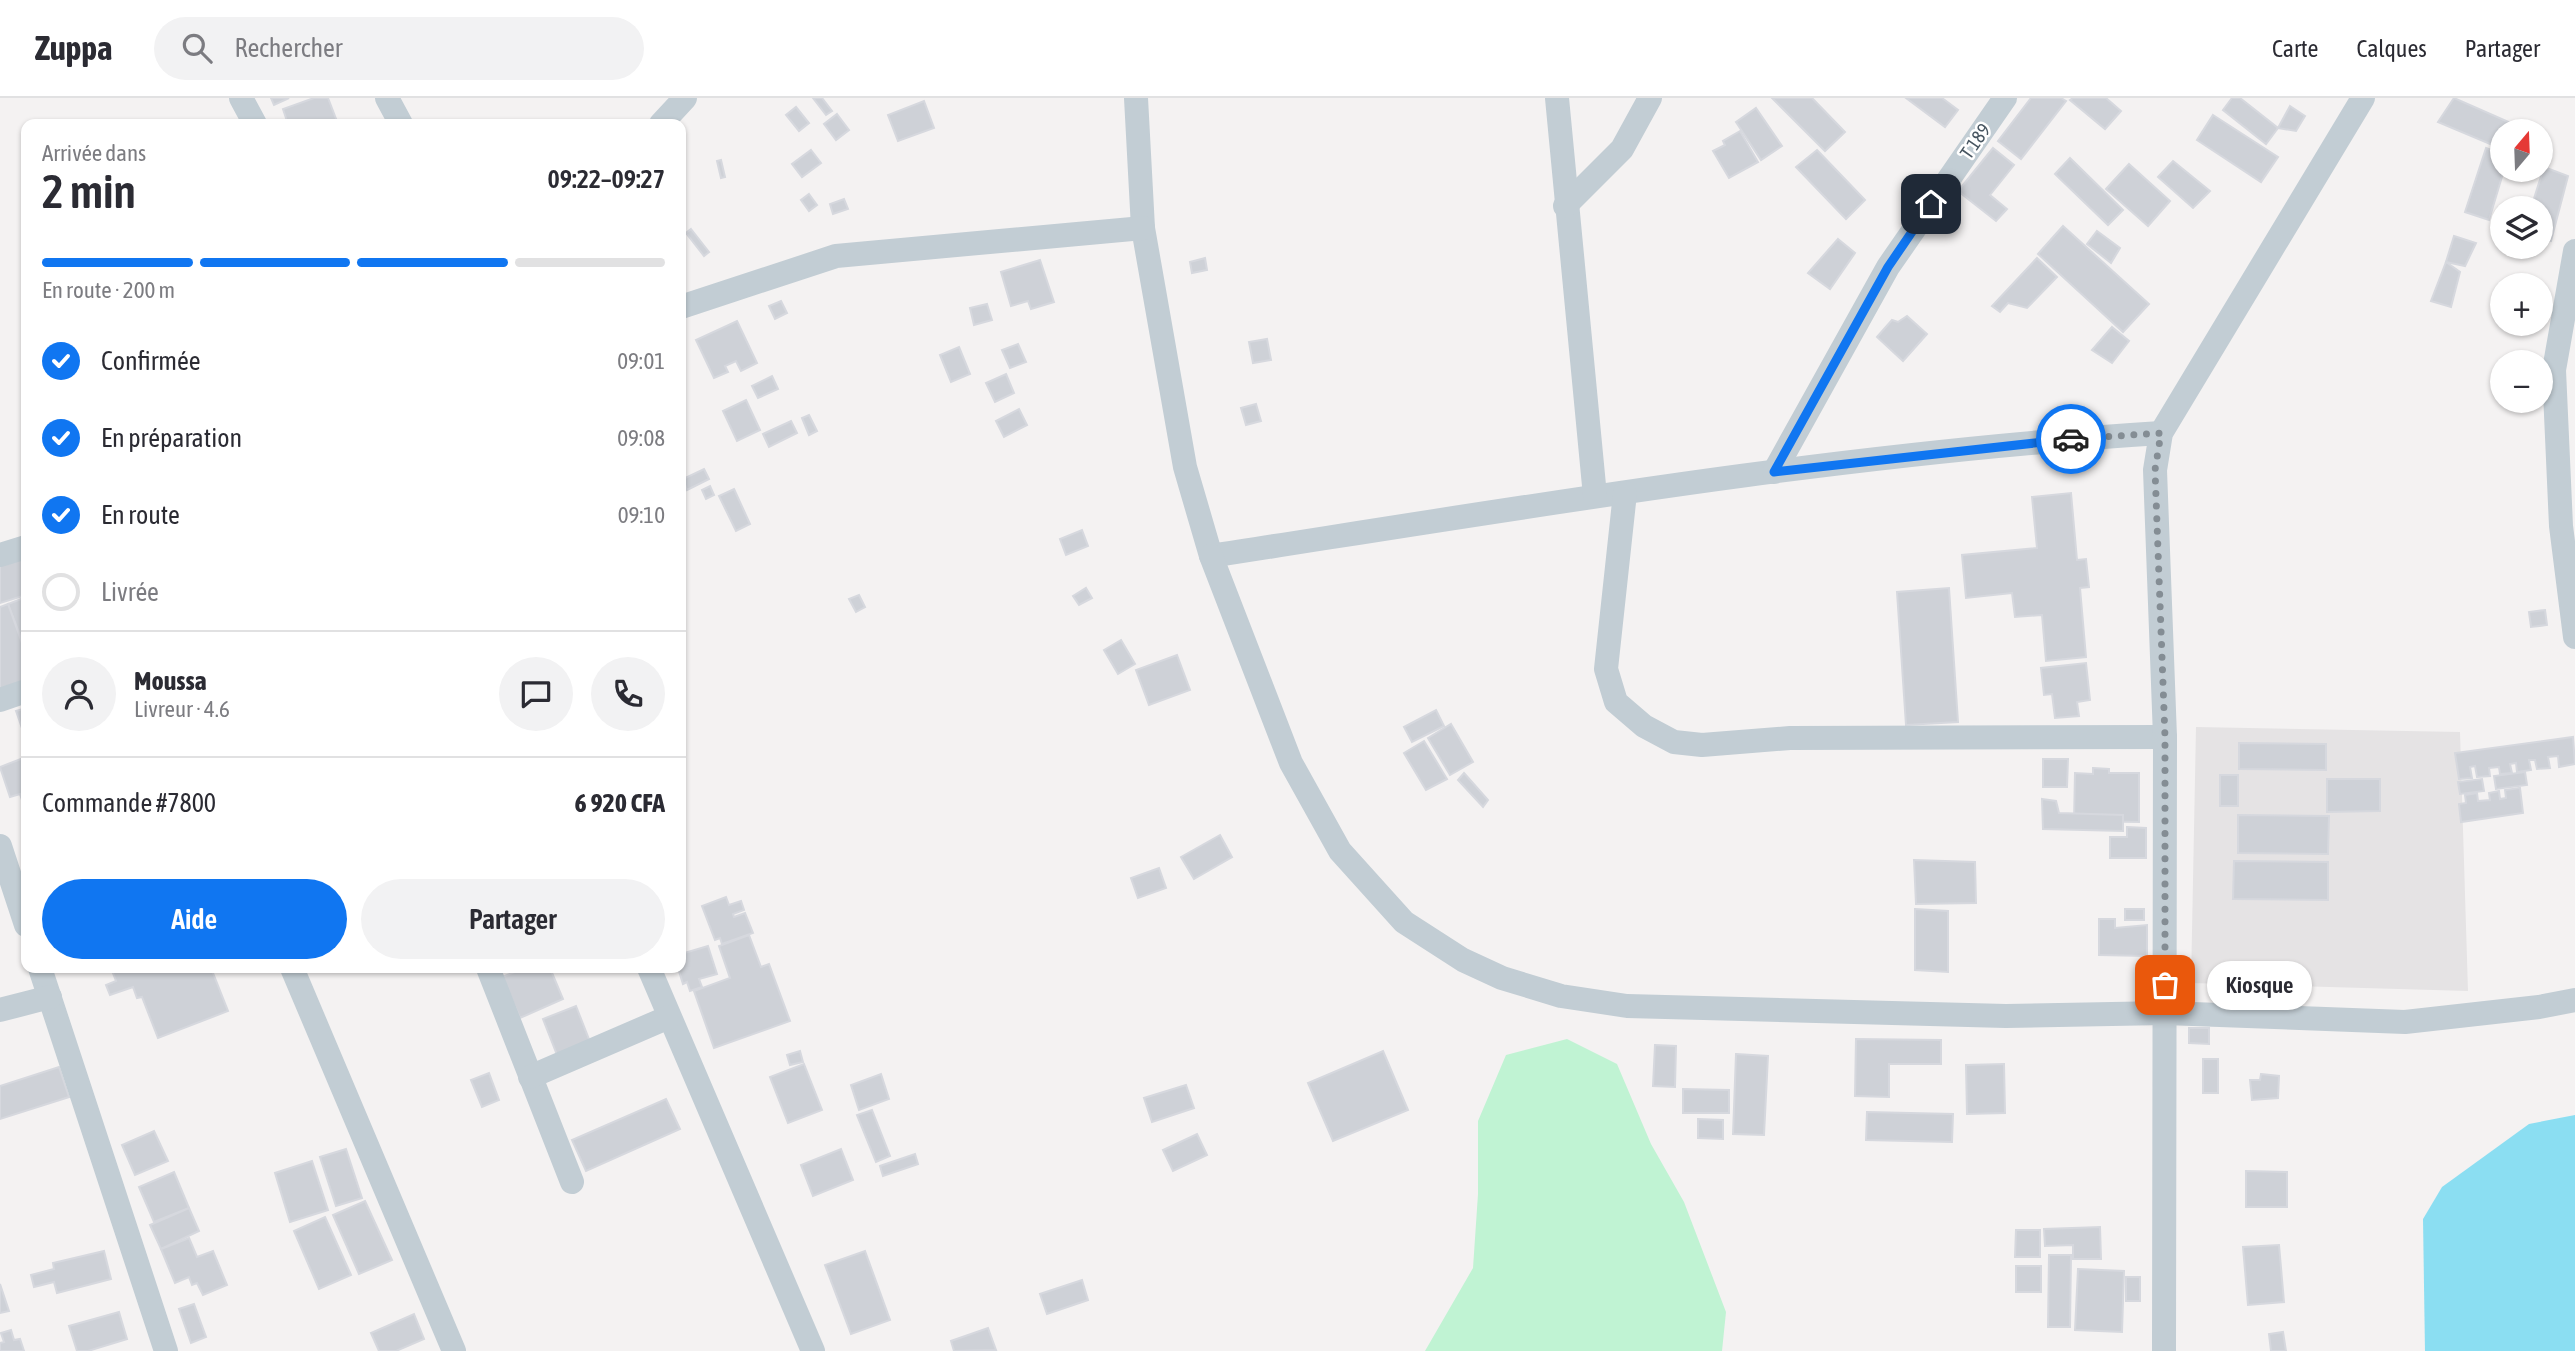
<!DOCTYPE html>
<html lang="fr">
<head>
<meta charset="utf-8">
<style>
  body { margin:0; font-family:"Asap Condensed",sans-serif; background:#f2f2f3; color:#2b2b33; height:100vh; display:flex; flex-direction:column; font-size:26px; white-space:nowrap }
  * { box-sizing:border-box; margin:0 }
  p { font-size:23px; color:#7c7c81 }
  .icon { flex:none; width:38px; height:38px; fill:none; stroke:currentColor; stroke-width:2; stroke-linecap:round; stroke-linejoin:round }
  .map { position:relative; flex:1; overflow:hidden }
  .sheet { position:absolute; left:21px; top:21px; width:665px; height:854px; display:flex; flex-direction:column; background:#fff; border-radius:14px; box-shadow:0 2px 5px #0004 }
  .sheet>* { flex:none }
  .needle { width:46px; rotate:19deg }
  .buttons { position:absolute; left:2490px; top:21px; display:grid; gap:14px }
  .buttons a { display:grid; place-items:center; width:63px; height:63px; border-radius:50%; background:#fff; box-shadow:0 2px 5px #0004; font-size:35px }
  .pin { position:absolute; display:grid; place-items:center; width:60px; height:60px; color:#fff; margin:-30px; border-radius:14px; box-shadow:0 4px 10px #0006 }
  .courier { position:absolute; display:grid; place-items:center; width:70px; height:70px; margin:-35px; border:5px solid #1076f1; border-radius:50%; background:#fff; color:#222; box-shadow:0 2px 9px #0007 }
  .bubble { position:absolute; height:49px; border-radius:24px; background:#fff; box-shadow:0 2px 5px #0004; font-size:23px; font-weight:600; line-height:49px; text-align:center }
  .head em { font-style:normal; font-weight:600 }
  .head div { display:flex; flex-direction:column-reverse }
  .head { display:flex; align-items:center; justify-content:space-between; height:119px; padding:0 21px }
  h1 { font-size:46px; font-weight:600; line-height:52px }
  .bar { display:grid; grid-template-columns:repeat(4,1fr); gap:10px 7px; align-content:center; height:84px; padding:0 21px }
  .bar i { height:9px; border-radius:5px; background:#e1e1e2 }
  .bar .on { background:#1076f1 }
  .bar p { grid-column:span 4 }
  .line { display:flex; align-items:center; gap:18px; padding:0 21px; border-top:2px solid #e1e1e2 }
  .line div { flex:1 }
  .round { display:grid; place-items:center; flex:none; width:74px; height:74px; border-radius:37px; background:#f2f2f3 }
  ol { padding:0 21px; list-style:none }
  li { display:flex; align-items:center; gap:21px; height:77px }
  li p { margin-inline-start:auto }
  li .icon { padding:7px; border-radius:50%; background:#1076f1; color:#fff; stroke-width:4 }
  li:last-child { color:#7c7c81 }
  li i { width:38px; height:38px; border:4px solid #e1e1e2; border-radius:50% }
  .button { display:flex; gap:14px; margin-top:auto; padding:14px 21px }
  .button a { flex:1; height:80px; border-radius:42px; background:#1076f1; color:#fff; font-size:28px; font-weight:600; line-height:80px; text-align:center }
  .button a+a { background:#f2f2f3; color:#2b2b33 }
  header { display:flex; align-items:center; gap:42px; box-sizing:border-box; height:98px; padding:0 35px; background:#fff; border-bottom:2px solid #e1e1e2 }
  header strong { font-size:33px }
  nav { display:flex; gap:38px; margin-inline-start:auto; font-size:24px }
  .search { width:490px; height:63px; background:#f2f2f3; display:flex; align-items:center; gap:18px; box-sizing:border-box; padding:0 24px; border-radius:38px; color:#7c7c81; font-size:26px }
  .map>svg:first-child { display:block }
  .education { fill:#e5e3e4 }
  .green { fill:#c0f3d3 }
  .water { fill:#8bdef2 }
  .building { fill:#ced1d7; stroke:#d6d8de; stroke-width:2 }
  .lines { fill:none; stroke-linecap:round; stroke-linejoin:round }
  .minor { stroke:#c2cdd4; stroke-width:24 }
  .done { stroke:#848d94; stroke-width:7; stroke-dasharray:0 12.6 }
  .route { stroke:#1076f1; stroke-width:9 }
  .labels { text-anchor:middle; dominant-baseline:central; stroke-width:5; stroke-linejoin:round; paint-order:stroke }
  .street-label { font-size:19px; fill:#485661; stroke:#fff }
</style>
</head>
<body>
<header>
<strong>Zuppa</strong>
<div class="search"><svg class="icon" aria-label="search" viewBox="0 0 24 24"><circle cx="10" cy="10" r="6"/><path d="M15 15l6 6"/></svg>Rechercher</div>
<nav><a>Carte</a><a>Calques</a><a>Partager</a></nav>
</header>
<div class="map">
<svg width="2575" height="1253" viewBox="0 0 2575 1253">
  <rect width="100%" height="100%" fill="#f4f2f2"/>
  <polygon class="education" points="2196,629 2460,634 2468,893 2191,885"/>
  <polygon class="green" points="1567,941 1617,966 1651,1046 1684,1104 1726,1214 1722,1253 1425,1253 1473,1170 1478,1096 1478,1023 1506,957"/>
  <polygon class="water" points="2575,1017 2575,1253 2425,1253 2423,1121 2442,1089 2529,1026"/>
  <g class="building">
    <polygon points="271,0 289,0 274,7"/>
    <polygon points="314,0 328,0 338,26 288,26 283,11"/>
    <polygon points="813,0 822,0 832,13 826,17"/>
    <polygon points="1772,0 1812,0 1845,34 1825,53"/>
    <polygon points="1906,0 1942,0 1958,12 1945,29"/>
    <polygon points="2031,0 2061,0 2066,3 2021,61 1998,43"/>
    <polygon points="2073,0 2106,0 2121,13 2105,31 2070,2"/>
    <polygon points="2232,0 2240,0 2278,30 2266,46 2223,12"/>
    <polygon points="2454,0 2520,29 2518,33 2502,33 2502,51 2438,24"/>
    <polygon points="924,3 934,30 898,43 888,17"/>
    <polygon points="2290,8 2305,18 2296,33 2278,30"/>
    <polygon points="796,9 809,25 799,33 786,17"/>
    <polygon points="1756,10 1782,48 1761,62 1736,24"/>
    <polygon points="837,16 849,32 836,42 824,26"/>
    <polygon points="2213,17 2278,59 2261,84 2197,42"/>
    <polygon points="1740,33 1758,64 1729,80 1713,53 1725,47 1723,43"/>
    <polygon points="1993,50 2014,67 1990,97 2007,111 1996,123 1958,93"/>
    <polygon points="2486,50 2502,56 2504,72 2489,122 2465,114"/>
    <polygon points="811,52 821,65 802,79 792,66"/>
    <polygon points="1817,52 1865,102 1846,121 1796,69"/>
    <polygon points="2070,60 2123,112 2108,127 2055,76"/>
    <polygon points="721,62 725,79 721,80 717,63"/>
    <polygon points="2173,63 2210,93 2193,110 2158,79"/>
    <polygon points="2129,66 2170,103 2148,128 2106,91"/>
    <polygon points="2544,69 2568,78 2551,143 2541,140 2541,110 2531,110"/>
    <polygon points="809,96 817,107 809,113 801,102"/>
    <polygon points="844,101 848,111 833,116 830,106"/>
    <polygon points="2063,128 2149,206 2123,234 2038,156"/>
    <polygon points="691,131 709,154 704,158 686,135"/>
    <polygon points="2097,133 2120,150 2111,165 2087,146"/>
    <polygon points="2454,138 2476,145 2465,168 2446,164"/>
    <polygon points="1838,141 1855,155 1830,191 1808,175"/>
    <polygon points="1205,160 1207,172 1192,175 1190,164"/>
    <polygon points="2037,160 2057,179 2027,210 2008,205 2000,214 1992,208"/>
    <polygon points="1040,162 1054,204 1031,211 1028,203 1011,208 1001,174"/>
    <polygon points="2446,164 2460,174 2451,209 2431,203"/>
    <polygon points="781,203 787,215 775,221 769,208"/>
    <polygon points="987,206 992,222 974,227 970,210"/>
    <polygon points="1907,218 1927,236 1903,263 1877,239 1892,222 1898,224"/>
    <polygon points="737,223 757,265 741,273 736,263 725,268 728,274 714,280 696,242"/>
    <polygon points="2112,229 2129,243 2112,265 2092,252"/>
    <polygon points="1267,241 1271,262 1253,265 1249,244"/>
    <polygon points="1018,246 1026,264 1010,270 1002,252"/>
    <polygon points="959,249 970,276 951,284 940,257"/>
    <polygon points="1006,276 1014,295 995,304 986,285"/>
    <polygon points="772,278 778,291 758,300 752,288"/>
    <polygon points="746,302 760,332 737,343 723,313"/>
    <polygon points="1256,306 1261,323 1246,327 1241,310"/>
    <polygon points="1019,311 1027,327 1004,339 996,323"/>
    <polygon points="809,317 817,333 809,337 802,320"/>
    <polygon points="791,323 797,335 769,349 763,336"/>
    <polygon points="704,371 709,381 687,392 683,381"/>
    <polygon points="710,388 714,397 706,401 702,392"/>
    <polygon points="734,391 750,426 736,433 719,398"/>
    <polygon points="2071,395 2077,462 2086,461 2089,489 2080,490 2086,559 2046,563 2042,517 2015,519 2012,495 1966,500 1962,457 2037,450 2032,399"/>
    <polygon points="1082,432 1088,448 1066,457 1060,441"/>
    <polygon points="26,458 26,497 0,505 0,467"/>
    <polygon points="1086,490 1092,500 1079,507 1073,498"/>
    <polygon points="1949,490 1958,624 1906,627 1897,494"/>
    <polygon points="859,497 865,509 856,514 849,501"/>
    <polygon points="26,499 26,549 25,550 8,506"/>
    <polygon points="8,506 26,556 26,583 0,592 0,509"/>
    <polygon points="2545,512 2547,527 2531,529 2529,514"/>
    <polygon points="1121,542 1135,566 1118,576 1104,552"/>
    <polygon points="1177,557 1190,592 1149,607 1136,572"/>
    <polygon points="2086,565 2090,602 2077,604 2079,618 2055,620 2052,596 2044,597 2041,570"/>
    <polygon points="26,610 26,632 23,633 16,613"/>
    <polygon points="1436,612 1444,628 1412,644 1404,629"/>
    <polygon points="1451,626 1473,664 1450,677 1428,640"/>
    <polygon points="2573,639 2575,666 2559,669 2558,658 2548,659 2550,670 2537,671 2535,662 2529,662 2531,672 2517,674 2516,665 2510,666 2512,675 2500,676 2499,669 2489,670 2490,678 2477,679 2475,668 2470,669 2472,680 2459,681 2455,655"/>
    <polygon points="1424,643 1447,681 1426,692 1404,655"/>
    <polygon points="2239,645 2326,646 2326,672 2239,671"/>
    <polygon points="26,659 26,701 22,702 20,696 10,699 0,669"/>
    <polygon points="2043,661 2068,661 2067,689 2043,689"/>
    <polygon points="2093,670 2109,671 2109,675 2139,675 2139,724 2074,723 2075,675 2093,676"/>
    <polygon points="2525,674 2527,687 2496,691 2494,678"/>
    <polygon points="1464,675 1488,702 1483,709 1458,682"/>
    <rect x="2220" y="677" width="18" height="31"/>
    <polygon points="2327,681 2380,681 2380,713 2327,714"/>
    <polygon points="2482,681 2484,693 2460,696 2458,684"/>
    <polygon points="2520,690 2523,715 2461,724 2459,706 2466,705 2465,697 2477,695 2478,703 2490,702 2489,695 2499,693 2500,701 2506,700 2505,692"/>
    <polygon points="2042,701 2056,703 2059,715 2123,717 2123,733 2043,731"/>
    <polygon points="2238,717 2329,718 2328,756 2238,755"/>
    <polygon points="2127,729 2146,730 2146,760 2110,760 2110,739 2127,739"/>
    <polygon points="1220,737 1232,759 1194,781 1181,759"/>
    <polygon points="1914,762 1975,764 1976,805 1916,806"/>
    <polygon points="2234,763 2328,764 2328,802 2233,801"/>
    <polygon points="1159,770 1166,790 1138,800 1131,780"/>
    <polygon points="726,799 729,807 741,803 744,812 733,816 734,819 745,815 753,835 722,846 720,840 715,842 702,808"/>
    <polygon points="1915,811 1948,813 1948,874 1915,872"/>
    <rect x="2125" y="811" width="19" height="11"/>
    <polygon points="2099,821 2115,821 2115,830 2147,827 2147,858 2099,857"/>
    <polygon points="749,837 761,869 769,866 790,923 714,950 694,893 730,880 719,848"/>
    <polygon points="708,848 717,876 699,881 702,889 690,893 687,884 683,886 678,870 681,870 681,856"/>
    <polygon points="111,870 211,870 228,913 158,940 142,899 137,900 133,889 110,897 106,887 116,883"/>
    <polygon points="524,870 550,870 563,901 520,920 502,879"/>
    <polygon points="576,908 592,949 559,962 543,921"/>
    <polygon points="2189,930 2209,930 2209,946 2189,945"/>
    <polygon points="1856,941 1941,942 1941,966 1889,966 1889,999 1855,998"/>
    <polygon points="1655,947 1676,948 1675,989 1653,988"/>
    <polygon points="800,953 803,964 790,967 787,957"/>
    <polygon points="1383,953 1408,1012 1333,1043 1308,985"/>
    <polygon points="1736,956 1768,958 1764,1037 1733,1036"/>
    <rect x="2203" y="961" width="15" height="34"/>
    <polygon points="804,966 822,1012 788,1025 770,979"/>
    <polygon points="2004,966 2005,1015 1967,1016 1966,967"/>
    <polygon points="59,969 69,999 0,1021 0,988"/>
    <polygon points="489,975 499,1002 482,1009 471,982"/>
    <polygon points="881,976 889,1001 859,1012 851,987"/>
    <polygon points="2261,976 2279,978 2278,1000 2252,1002 2250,982 2260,982"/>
    <polygon points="1186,987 1194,1010 1152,1024 1144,1000"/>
    <polygon points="1683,991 1729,992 1729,1015 1683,1015"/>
    <polygon points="666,1001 680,1031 586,1073 572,1042"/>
    <polygon points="872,1012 890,1058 876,1064 857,1017"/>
    <polygon points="1867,1014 1953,1016 1952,1044 1866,1042"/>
    <polygon points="1698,1021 1723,1022 1723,1041 1698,1040"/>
    <polygon points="154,1033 168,1063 135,1077 122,1047"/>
    <polygon points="1197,1036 1207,1057 1173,1073 1163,1052"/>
    <polygon points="346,1051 362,1100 336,1108 320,1059"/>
    <polygon points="841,1051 853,1082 813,1098 801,1067"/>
    <polygon points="915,1056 918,1066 883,1078 880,1068"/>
    <polygon points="312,1063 328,1112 290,1124 275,1075"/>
    <polygon points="2246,1073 2287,1074 2287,1109 2246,1109"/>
    <polygon points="174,1074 189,1110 154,1124 139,1089"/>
    <polygon points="365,1103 392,1162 359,1176 333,1117"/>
    <polygon points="189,1110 199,1133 161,1151 150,1127"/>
    <polygon points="325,1119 351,1177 319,1191 294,1133"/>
    <polygon points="2100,1129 2101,1161 2073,1161 2073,1147 2045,1148 2044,1131"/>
    <polygon points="2016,1132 2040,1132 2040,1159 2015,1159"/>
    <polygon points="189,1140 197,1159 213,1153 227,1187 203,1197 197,1185 192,1187 189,1179 175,1185 161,1151"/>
    <polygon points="2279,1147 2284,1204 2248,1207 2243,1149"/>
    <polygon points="104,1153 111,1181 57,1195 54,1184 34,1189 31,1177 54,1171 53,1165"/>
    <polygon points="865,1153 890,1222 851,1236 825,1167"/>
    <polygon points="2049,1157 2071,1157 2070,1229 2048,1229"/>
    <rect x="2016" y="1168" width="25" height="26"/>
    <polygon points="2078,1171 2124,1173 2122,1234 2075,1232"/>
    <rect x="2126" y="1179" width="14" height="24"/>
    <polygon points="1082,1182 1088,1202 1047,1216 1040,1196"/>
    <polygon points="0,1186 9,1213 0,1215"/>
    <polygon points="194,1206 206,1239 191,1245 179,1211"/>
    <polygon points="119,1214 127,1241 88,1253 77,1253 69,1228"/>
    <polygon points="414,1216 424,1241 396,1253 379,1253 371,1235"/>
    <polygon points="988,1230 996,1252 954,1253 951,1243"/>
    <polygon points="11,1232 14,1242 20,1241 24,1253 0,1253 0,1245 4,1244 1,1235"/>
    <polygon points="2283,1234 2286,1253 2271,1253 2269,1236"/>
  </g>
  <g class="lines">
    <g class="minor">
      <polyline points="241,0 255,26"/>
      <polyline points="387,0 401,26"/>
      <path d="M 1136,0 L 1143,130 L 1185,369 L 1211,458 C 1526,409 1842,355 2161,335"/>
      <polyline points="1557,0 1595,398"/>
      <polyline points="661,26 685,0"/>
      <polyline points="1565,108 1622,51 1650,0"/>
      <polyline points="2575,153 2554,272 2561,428 2575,539"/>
      <polyline points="681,209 836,158 1143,130"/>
      <polyline points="1774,374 1888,169 2005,0"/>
      <polyline points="1625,395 1606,571 1616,604 1644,628 1674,644 1702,647 1790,640 2165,639"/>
      <polyline points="0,457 26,449"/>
      <polyline points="1211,458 1291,665 1340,753 1404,824 1463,862 1502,880 1561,898 1627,908 2006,918 2165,915 2405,924 2539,909 2575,902"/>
      <polyline points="0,602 26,593"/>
      <polyline points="0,748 26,827"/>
      <polyline points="40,870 166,1253"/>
      <polyline points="292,870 454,1253"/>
      <polyline points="488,870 572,1084"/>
      <polyline points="649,870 813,1253"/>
      <polyline points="0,912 50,899"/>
      <polyline points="530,979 669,919"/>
      <polyline points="2164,1253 2165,639 2155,372 2161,335 2363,0"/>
    </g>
  </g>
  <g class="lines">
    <polyline class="done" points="2071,341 2161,335 2155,372 2165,639 2165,887"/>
    <polyline class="route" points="1931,106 1888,169 1774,374 2071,341"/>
  </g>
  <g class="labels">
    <g class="street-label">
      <text transform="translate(1975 43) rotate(-55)">T 189</text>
    </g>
  </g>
</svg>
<div class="buttons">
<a><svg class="needle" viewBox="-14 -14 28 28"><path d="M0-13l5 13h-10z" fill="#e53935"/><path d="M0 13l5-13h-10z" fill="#7c7c81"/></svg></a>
<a><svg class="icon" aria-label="layers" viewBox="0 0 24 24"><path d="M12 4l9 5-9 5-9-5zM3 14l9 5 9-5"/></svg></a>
<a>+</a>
<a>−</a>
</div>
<div class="pin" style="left:2165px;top:887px;background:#ea580c"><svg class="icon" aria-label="bag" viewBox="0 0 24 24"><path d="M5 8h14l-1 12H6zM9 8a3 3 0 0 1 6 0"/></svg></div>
<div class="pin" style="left:1931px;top:106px;background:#1f2937"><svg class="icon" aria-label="home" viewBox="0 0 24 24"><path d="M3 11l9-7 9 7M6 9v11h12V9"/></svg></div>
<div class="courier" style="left:2071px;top:341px"><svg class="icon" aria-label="car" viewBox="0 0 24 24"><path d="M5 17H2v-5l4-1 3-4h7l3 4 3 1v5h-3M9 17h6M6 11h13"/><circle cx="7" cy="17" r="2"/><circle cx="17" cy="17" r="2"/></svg></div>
<div class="bubble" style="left:2207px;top:863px;width:105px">Kiosque</div>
<section class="sheet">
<div class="head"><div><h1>2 min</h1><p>Arrivée dans</p></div><em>09:22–09:27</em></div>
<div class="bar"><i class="on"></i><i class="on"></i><i class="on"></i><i></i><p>En route · 200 m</p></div>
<ol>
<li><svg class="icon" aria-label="check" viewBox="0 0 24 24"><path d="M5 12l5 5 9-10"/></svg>Confirmée<p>09:01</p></li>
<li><svg class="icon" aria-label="check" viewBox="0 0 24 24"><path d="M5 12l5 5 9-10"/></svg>En préparation<p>09:08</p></li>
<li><svg class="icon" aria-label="check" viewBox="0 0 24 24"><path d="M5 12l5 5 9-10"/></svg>En route<p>09:10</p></li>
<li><i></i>Livrée</li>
</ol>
<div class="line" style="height:126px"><a class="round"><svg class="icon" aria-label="person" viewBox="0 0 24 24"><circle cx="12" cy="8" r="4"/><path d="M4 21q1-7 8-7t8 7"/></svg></a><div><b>Moussa</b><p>Livreur · 4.6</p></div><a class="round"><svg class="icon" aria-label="chat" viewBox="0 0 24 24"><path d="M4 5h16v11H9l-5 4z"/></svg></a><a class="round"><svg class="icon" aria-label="phone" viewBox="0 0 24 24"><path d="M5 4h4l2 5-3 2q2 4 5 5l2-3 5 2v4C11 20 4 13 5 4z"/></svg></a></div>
<div class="line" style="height:91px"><div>Commande #7800</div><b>6 920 CFA</b></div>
<div class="button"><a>Aide</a><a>Partager</a></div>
</section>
</div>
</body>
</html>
